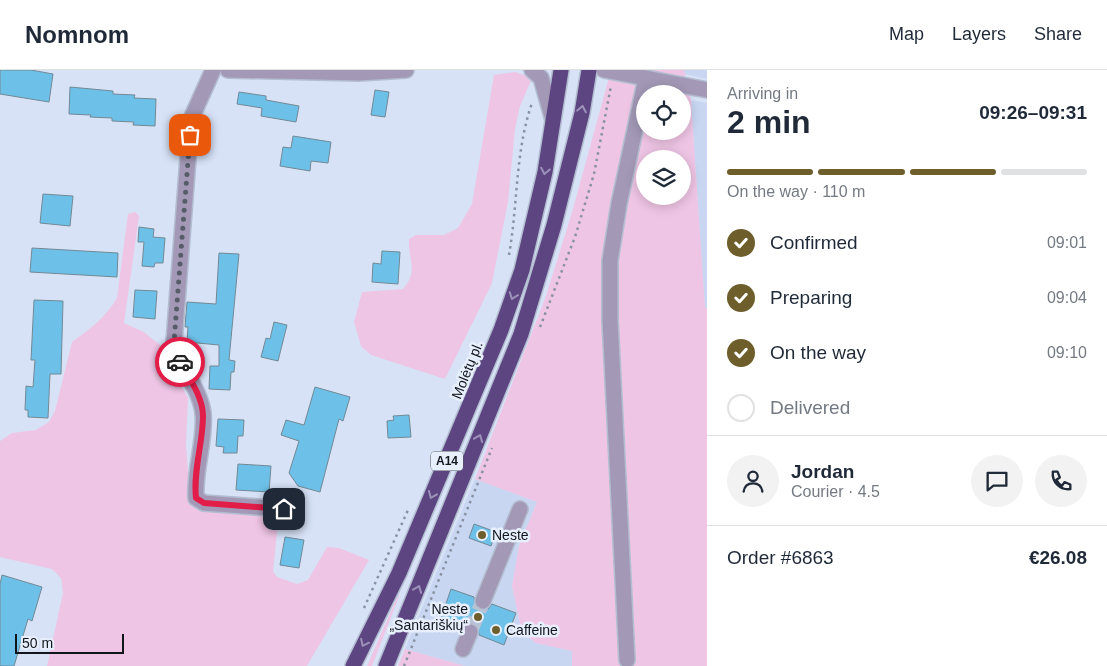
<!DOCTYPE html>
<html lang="en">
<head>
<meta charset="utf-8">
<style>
  body { margin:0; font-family:Helvetica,sans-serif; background:#f2f2f3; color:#1f2937; height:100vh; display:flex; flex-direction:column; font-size:19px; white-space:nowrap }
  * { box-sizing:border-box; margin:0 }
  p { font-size:16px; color:#747a83 }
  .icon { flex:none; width:28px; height:28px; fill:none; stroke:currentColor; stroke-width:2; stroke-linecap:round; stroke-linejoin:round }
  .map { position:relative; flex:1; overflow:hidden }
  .details { display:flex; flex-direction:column; background:#fff; width:400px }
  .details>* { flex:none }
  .buttons { position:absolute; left:636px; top:15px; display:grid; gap:10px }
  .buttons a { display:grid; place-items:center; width:55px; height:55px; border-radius:50%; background:#fff; box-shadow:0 2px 12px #0003; font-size:25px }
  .scale { position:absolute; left:15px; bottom:12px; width:109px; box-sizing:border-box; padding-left:5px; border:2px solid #11151c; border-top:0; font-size:14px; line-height:18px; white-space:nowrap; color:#11151c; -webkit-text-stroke:4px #e8effc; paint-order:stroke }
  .pin { position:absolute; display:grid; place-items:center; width:42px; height:42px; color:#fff; margin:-21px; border-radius:10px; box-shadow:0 2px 8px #0006 }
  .courier { position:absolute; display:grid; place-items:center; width:50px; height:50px; margin:-25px; border:4px solid #e11d48; border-radius:50%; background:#fff; color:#222; box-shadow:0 1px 6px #0007 }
  .overview em { font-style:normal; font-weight:600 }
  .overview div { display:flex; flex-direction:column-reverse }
  .overview { display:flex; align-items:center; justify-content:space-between; height:85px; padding:0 20px }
  h1 { font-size:32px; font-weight:600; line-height:38px }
  .bar { display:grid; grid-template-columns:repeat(4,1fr); gap:8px 5px; align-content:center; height:60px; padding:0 20px }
  .bar i { height:6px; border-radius:4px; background:#e0e1e3 }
  .bar .on { background:#6e5e2c }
  .bar p { grid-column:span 4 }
  .line { display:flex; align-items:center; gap:12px; padding:0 20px; border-top:1px solid #e0e1e3 }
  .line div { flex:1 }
  .round { display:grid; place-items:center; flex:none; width:52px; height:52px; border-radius:26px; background:#f2f2f3 }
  ol { padding:0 20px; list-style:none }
  li { display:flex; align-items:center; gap:15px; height:55px }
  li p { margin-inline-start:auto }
  li .icon { padding:5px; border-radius:50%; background:#6e5e2c; color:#fff; stroke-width:4 }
  li:last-child { color:#747a83 }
  li i { width:28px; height:28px; border:2px solid #e0e1e3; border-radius:50% }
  header { display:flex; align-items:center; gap:30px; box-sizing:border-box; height:70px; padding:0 25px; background:#fff; border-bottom:1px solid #e0e1e3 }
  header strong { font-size:24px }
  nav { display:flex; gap:28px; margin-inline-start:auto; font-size:18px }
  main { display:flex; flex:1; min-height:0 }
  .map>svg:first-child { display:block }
  .built { fill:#c9d6f2 }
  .green { fill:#efc5e5; fill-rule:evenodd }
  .building { fill:#6dc1e9; stroke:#728995 }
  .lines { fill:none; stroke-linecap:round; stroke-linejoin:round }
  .minor-tunnel { stroke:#b9c3d6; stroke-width:15; stroke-dasharray:15 8; stroke-linecap:butt }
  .minor-casing { stroke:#b3bdd0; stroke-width:18 }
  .highway-casing { stroke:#b3bdd0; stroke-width:18 }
  .path { stroke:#8a92a2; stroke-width:2.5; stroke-dasharray:2.5 4; stroke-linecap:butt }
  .minor { stroke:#a399b7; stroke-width:15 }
  .highway { stroke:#5d4582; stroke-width:15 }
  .oneway { stroke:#9c92b9 }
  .done { stroke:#565d69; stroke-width:5; stroke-dasharray:0 9 }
  .route { stroke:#e11d48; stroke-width:6 }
  .poi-dot { fill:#6e5e2c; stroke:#e8effc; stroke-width:2 }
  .labels { text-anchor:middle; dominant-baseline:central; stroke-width:5; stroke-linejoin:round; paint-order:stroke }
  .shield { fill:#e8effc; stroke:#52565f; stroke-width:1 }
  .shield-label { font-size:12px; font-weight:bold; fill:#11151c }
  .street-label { font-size:14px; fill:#11151c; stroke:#e8effc }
  .poi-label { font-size:14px; fill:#11151c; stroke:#e8effc; text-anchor:start }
</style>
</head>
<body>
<header>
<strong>Nomnom</strong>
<nav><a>Map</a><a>Layers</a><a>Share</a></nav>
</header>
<main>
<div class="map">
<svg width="707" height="596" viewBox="0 0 707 596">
  <rect width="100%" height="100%" fill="#d7e2f7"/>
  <g class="built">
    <polygon points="684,0 707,0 707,9 684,4"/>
    <polygon points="691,30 707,33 707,238 705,238"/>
    <polygon points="475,409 537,432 519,476 512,516 520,554 525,564 536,573 572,581 572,596 465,596 405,579"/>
  </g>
  <g class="green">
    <path d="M 611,0 L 684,0 L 691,30 L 705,238 L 707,238 L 707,596 L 572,596 L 572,581 L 536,573 L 525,564 L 520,554 L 512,516 L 519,476 L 537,432 L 475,409 L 546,226 L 573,139 ZM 645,24 L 682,24 L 682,61 L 645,61 ZM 645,89 L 682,89 L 682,126 L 645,126 Z"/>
    <path d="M 515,2 L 527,6 L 531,11 L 520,36 L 515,59 L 508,132 L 492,213 L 445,309 L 371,285 L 361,276 L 354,252 L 362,222 L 403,219 C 419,201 408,190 409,169 L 416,165 L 444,165 L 458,158 L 472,134 L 494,5 Z"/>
    <path d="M 135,142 L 139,146 L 124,253 L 144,262 L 160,275 L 188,328 L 186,375 L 190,427 L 271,443 L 278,453 L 273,501 L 277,507 L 297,514 L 308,510 L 327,477 L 339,478 L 369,490 L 307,596 L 47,596 L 63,523 L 61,508 L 52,499 L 0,487 L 0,371 L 12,363 L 36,360 L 49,352 L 55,341 L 72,272 C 90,259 106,247 117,228 L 128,144 Z"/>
    <polygon points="400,524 372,596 367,596 396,530"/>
    <polygon points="405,579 465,596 398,596"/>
  </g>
  <g class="building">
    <polygon points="0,0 31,0 53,4 49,32 0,24"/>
    <polygon points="70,17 113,21 113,24 135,25 134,28 156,29 155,56 133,55 134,52 112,51 112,48 90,47 91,45 69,44"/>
    <polygon points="375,20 389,22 385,47 371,45"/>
    <polygon points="239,22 266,26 266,30 299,36 296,52 261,46 262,38 237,34"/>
    <polygon points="293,66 331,72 328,93 311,91 310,101 280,96 283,77 291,78"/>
    <polygon points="43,124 73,126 70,156 40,153"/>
    <polygon points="139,157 154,159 153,167 165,168 163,193 155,193 154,197 142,196 144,172 138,172"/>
    <polygon points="32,178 118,183 117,207 30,202"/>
    <polygon points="382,181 400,182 398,214 372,212 373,193 381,194"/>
    <polygon points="219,183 239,184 229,290 235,291 234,302 231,302 230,320 209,319 210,296 219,296 219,275 187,272 188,257 185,257 187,232 216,234"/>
    <polygon points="135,220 157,221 155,249 133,247"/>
    <polygon points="34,230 63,231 61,304 50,304 48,348 28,347 28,340 25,340 26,316 33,317 35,290 31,290"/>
    <polygon points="274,252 287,255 278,291 261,287 266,268 270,269"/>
    <polygon points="315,317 350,327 343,351 339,349 320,422 298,416 289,403 299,371 281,365 286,350 304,355"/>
    <polygon points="409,345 411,367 388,368 387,351 394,350 393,346"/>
    <polygon points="218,349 244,350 243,366 238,366 237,383 223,383 224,377 216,376"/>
    <polygon points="238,394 271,396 269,422 236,420"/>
    <polygon points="474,454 496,462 491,476 469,468"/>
    <polygon points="285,467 304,470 299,498 280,495"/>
    <polygon points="2,505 42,517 32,551 28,549 14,596 0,596 0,514"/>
    <polygon points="451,519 474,527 475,536 480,540 488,539 492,534 516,543 504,575 479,565 478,557 473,553 465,554 461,559 440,551"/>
  </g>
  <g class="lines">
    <polyline class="minor-tunnel" points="470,562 483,531"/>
    <g class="minor-casing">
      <g id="minor">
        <path d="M 213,0 L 191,49 L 174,272 C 179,297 200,318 203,343 C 206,369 194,400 196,428 L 204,433 L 284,439"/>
        <polyline points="228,0 359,3 406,0"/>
        <polyline points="532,0 541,8 553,50"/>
        <polyline points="604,0 707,20"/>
        <polyline points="483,531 520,439"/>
        <polyline points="463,579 470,562"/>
        <polyline points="627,590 610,250 610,191 619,134 646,8"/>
      </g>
    </g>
    <g class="highway-casing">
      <g id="highway">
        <polyline points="353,596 399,503 501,260 522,200 545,102 561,0"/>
        <polyline points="386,596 521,264 554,155 582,43 589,0"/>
      </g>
    </g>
    <g class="path">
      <path d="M 509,185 C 518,134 515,82 532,33"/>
      <polyline points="540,257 575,167 594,104 611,16"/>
      <polyline points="364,538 408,440"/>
      <polyline points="404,596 492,378"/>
    </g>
    <use href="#minor" class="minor"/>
    <use href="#highway" class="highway"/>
  </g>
  <defs><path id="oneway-chevron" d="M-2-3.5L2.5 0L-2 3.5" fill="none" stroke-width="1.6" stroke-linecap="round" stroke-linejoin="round" transform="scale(1.25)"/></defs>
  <g class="oneway">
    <use href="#oneway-chevron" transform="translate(582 39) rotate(-79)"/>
    <use href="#oneway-chevron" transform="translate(545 101) rotate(101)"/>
    <use href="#oneway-chevron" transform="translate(513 226) rotate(110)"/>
    <use href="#oneway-chevron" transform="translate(479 368) rotate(-68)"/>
    <use href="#oneway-chevron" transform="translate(432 425) rotate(113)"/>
    <use href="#oneway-chevron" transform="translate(418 519) rotate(-68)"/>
    <use href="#oneway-chevron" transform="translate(364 573) rotate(116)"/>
  </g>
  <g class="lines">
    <polyline class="done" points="180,292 174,272 190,65"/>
    <path class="route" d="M 180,292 C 189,308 203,327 203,346 C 203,373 193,400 196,428 L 204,433 L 284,439"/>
  </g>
  <g class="poi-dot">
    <circle cx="482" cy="465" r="5"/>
    <circle cx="478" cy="547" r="5"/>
    <circle cx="496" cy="560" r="5"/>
  </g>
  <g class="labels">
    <rect class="shield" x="431" y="381.5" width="32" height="19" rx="4"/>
    <g class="shield-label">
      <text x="447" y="391">A14</text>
    </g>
    <g class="street-label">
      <text transform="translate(467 300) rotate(-68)">Molėtų pl.</text>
    </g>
    <g class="poi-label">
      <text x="492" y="465">Neste</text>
      <text x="468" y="539" text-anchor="end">Neste<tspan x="468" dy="16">„Santariškių“</tspan></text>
      <text x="506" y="560">Caffeine</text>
    </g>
  </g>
</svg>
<div class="buttons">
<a><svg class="icon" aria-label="locate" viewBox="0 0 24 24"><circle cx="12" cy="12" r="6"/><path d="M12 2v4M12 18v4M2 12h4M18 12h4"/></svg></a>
<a><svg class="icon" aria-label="layers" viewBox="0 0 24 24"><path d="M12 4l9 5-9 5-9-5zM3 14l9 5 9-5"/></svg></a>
</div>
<div class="scale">50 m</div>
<div class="pin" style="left:190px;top:65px;background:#ea580c"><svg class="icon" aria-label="bag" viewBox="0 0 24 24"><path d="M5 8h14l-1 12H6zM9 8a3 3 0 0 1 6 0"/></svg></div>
<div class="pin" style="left:284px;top:439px;background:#1f2937"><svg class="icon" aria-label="home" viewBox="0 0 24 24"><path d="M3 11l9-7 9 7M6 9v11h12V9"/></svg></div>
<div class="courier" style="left:180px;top:292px"><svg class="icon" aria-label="car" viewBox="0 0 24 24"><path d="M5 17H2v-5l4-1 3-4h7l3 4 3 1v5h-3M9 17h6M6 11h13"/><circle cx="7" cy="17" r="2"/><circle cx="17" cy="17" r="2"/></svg></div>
</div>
<section class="details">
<div class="overview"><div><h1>2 min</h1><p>Arriving in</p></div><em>09:26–09:31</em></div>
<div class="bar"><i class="on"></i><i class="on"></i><i class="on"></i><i></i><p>On the way · 110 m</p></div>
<ol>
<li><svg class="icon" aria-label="check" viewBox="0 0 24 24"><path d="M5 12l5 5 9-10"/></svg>Confirmed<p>09:01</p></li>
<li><svg class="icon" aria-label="check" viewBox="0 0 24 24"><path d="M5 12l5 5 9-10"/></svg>Preparing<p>09:04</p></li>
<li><svg class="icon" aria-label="check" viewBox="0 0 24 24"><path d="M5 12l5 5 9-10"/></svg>On the way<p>09:10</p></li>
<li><i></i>Delivered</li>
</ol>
<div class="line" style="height:90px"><a class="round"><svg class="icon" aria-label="person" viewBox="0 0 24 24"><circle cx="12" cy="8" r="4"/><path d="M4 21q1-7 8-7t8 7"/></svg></a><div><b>Jordan</b><p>Courier · 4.5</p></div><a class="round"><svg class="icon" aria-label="chat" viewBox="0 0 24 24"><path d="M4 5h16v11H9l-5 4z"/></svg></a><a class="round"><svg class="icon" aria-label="phone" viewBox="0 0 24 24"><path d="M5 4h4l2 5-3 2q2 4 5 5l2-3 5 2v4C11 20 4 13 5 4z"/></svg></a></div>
<div class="line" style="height:65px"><div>Order #6863</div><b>€26.08</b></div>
</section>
</main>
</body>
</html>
